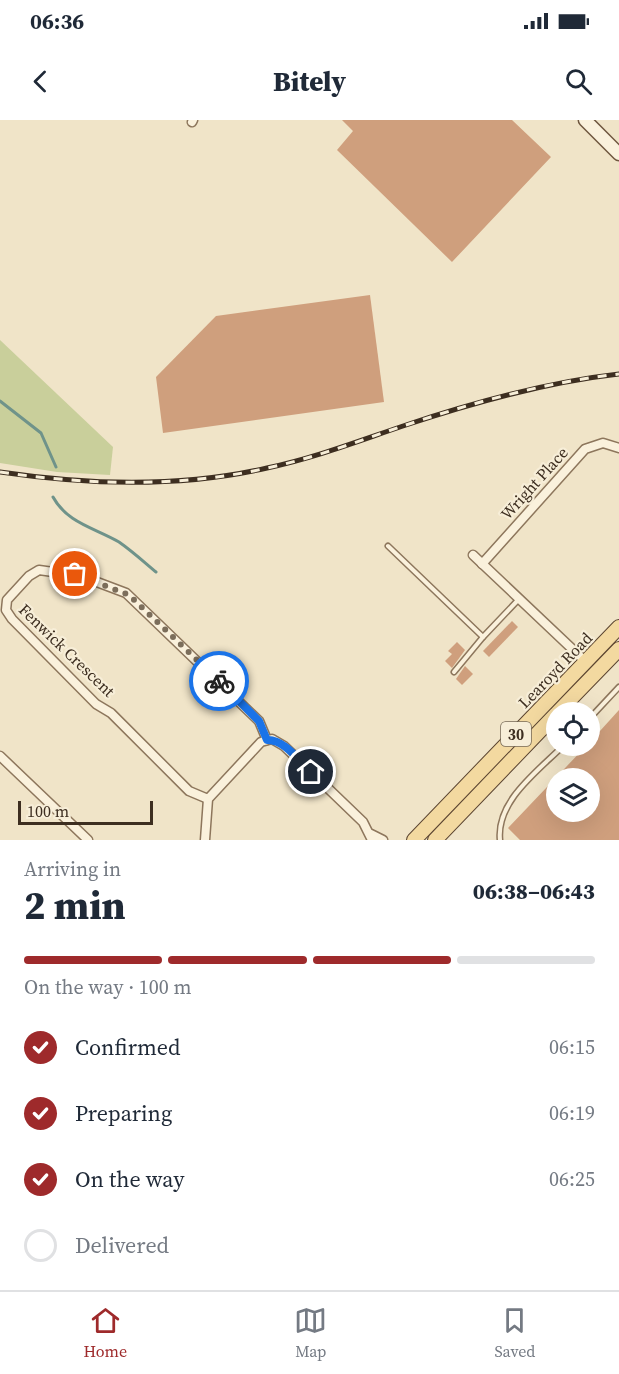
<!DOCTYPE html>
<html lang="en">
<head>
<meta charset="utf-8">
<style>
  body { margin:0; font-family:"Source Serif 4",serif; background:#f2f2f3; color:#1f2937; height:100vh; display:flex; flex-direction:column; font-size:22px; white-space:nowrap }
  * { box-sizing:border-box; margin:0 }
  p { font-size:20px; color:#747a83 }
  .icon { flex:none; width:33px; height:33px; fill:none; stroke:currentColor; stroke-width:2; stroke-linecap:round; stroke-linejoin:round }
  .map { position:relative; height:720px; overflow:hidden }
  .drawer { display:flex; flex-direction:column; background:#fff; flex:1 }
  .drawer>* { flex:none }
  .tools { position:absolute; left:546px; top:582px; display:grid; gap:12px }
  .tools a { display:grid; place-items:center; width:54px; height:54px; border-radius:50%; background:#fff; box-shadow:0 6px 24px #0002; font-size:30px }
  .scale { position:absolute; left:18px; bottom:15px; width:135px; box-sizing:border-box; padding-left:6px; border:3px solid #3d2e20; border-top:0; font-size:16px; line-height:21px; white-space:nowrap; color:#3d2e20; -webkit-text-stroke:4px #f7eed8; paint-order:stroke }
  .pin { position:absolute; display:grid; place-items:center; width:51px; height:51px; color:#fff; margin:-26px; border:3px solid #fff; border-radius:50%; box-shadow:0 2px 6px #0007 }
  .courier { position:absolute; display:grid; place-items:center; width:60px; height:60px; margin:-30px; border:4px solid #1a73e8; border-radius:50%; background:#fff; color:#222; box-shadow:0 2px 8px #0007 }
  .headline em { font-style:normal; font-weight:800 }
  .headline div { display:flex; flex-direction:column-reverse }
  .headline { display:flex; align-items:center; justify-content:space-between; height:102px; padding:0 24px }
  h1 { font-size:39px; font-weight:800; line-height:45px }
  .bar { display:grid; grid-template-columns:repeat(4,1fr); gap:9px 6px; align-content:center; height:72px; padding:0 24px }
  .bar i { height:8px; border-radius:4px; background:#e0e1e3 }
  .bar .on { background:#9e2a2b }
  .bar p { grid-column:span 4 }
  ol { padding:0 24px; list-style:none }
  li { display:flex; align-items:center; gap:18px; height:66px }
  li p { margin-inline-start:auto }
  li .icon { padding:6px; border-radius:50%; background:#9e2a2b; color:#fff; stroke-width:4 }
  li:last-child { color:#747a83 }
  li i { width:33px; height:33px; border:3px solid #e0e1e3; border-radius:50% }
  .status { display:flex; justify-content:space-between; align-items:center; height:42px; padding:0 30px; background:#fff; direction:ltr }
  .status svg { height:16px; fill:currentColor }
  header { display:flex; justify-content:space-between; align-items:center; height:78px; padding:0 24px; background:#fff; font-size:27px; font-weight:800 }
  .menu { display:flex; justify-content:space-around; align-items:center; height:84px; border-top:2px solid #e0e1e3; background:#fff; font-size:16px; color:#747a83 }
  .menu a { display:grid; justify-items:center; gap:3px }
  .menu .on { color:#9e2a2b }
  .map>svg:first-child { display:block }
  .green { fill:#c9cf9b }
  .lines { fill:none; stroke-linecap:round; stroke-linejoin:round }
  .stream { stroke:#6f938a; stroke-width:3 }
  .building { fill:#cf9f7d; fill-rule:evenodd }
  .lane-casing { stroke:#8d765c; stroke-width:7 }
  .street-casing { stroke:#8d765c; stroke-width:11 }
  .secondary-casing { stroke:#6f573f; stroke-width:15 }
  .primary-casing { stroke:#5b4430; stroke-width:16 }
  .lane { stroke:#faf1dc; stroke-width:4 }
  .street { stroke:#faf1dc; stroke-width:8 }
  .secondary { stroke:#faf1dc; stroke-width:12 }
  .primary { stroke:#f3d9a0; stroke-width:14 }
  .rail-casing { stroke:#3d2e20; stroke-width:5 }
  .rail { stroke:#f7eed8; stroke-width:3; stroke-dasharray:9; stroke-linecap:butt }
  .done { stroke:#7c6e5b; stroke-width:6; stroke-dasharray:0 10.8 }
  .route { stroke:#1a73e8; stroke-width:8 }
  .labels { text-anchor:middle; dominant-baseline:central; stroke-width:4.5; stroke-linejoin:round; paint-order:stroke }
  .shield { fill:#f7eed8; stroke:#756857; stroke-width:1.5 }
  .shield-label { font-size:15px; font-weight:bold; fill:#3d2e20 }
  .street-label { font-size:16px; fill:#3d2e20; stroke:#f7eed8 }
</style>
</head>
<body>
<div class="status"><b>06:36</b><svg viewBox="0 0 49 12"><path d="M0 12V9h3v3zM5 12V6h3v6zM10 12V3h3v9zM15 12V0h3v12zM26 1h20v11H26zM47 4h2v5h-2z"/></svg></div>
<header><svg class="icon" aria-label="back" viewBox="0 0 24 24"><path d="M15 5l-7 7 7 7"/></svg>Bitely<svg class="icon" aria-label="search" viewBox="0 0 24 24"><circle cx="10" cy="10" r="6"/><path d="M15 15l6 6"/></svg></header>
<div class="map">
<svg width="619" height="720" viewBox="0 0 619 720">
  <rect width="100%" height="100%" fill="#f0e4c8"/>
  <polygon class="green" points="0,220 113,327 110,355 57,352 0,343"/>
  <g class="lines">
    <g class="stream">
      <polyline points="0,281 41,313 56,347"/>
      <path d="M 53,377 C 67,403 95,408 119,422 C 132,431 144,442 156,452"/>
    </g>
  </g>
  <g class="building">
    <polygon points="342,0 512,0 551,37 452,142 337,30 353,11"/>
    <polygon points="370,175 384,282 163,313 156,257 216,196"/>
    <polygon points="512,501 518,507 489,537 483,531"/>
    <polygon points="457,522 465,530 452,548 445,541 452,534 448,531"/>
    <polygon points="465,546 473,554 462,565 456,559"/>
    <path d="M 619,590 L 619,720 L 520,720 L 508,708 L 586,626 L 590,626 L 590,622 ZM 556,658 L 590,658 L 590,692 L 556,692 Z"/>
  </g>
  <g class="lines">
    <g class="lane-casing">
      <g id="lane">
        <polyline points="388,426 483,517 519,479"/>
        <polyline points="454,552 483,517"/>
        <polyline points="590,598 619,567"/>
        <path d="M 500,720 C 496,681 538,651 563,626"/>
      </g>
    </g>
    <g class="street-casing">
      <g id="street">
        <polyline points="192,2 193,0"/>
        <polyline points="473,435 586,542"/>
        <polyline points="482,444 585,329 603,323 619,328"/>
        <polyline points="0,636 88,720"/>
        <polyline points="208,679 189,671 111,593 96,584 12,499 6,490 7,480 29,456 39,450 81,456 126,473 259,601 267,620"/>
        <polyline points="371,714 383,720"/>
        <polyline points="205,720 208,679 261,622 272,619 284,626 363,702 372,720"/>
      </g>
    </g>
    <g class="secondary-casing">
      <polyline id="secondary" points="585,0 619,34"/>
    </g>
    <g class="primary-casing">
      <g id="primary">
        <polyline points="558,592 619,529"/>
        <polyline points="414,720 619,507"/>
        <polyline points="435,720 556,594"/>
      </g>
    </g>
    <use href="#lane" class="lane"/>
    <use href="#street" class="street"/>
    <use href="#secondary" class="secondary"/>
    <use href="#primary" class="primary"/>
    <g class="rail-casing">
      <path id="rail" d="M 0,352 C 88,365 180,368 267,348 C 315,338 361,320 406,305 C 475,282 547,262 619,254"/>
    </g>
    <use href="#rail" class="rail"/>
  </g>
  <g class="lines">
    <polyline class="done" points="75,454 129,475 219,561"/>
    <path class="route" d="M 219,561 L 259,601 L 267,620 C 284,619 299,641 311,652"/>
  </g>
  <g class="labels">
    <rect class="shield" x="501" y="602" width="30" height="24" rx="4.5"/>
    <g class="shield-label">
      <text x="516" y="614">30</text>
    </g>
    <g class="street-label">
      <text transform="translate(534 363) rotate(-48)">Wright Place</text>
      <text transform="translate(67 530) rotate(44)">Fenwick Crescent</text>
      <text transform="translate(555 550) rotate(-46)">Learoyd Road</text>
    </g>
  </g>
</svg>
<div class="tools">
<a><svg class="icon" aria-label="locate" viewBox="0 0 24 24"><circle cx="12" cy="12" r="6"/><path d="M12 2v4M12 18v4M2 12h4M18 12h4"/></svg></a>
<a><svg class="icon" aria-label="layers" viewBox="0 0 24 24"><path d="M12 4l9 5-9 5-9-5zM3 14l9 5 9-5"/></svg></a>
</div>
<div class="scale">100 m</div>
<div class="pin" style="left:75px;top:454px;background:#ea580c"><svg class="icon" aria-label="bag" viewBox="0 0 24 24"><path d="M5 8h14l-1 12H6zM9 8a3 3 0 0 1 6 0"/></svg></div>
<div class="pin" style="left:311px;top:652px;background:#1f2937"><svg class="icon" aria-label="home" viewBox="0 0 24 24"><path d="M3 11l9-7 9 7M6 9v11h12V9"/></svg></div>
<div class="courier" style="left:219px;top:561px"><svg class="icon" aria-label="bike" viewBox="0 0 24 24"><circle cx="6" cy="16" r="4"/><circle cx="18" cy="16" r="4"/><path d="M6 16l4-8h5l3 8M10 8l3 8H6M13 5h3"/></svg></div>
</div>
<section class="drawer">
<div class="headline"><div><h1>2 min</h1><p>Arriving in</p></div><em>06:38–06:43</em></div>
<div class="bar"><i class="on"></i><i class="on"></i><i class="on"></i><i></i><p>On the way · 100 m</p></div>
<ol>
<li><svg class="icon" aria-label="check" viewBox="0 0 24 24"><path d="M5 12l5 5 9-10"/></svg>Confirmed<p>06:15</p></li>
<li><svg class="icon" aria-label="check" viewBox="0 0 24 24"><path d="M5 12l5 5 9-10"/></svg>Preparing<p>06:19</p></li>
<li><svg class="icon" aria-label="check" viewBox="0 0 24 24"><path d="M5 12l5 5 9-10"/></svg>On the way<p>06:25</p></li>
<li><i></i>Delivered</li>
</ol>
</section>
<nav class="menu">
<a class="on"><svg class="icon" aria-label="home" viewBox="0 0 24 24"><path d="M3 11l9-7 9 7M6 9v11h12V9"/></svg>Home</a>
<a><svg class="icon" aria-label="map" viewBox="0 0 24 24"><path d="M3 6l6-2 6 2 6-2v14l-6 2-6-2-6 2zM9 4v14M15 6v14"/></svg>Map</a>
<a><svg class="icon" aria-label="saved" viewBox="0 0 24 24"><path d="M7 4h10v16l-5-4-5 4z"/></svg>Saved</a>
</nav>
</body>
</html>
